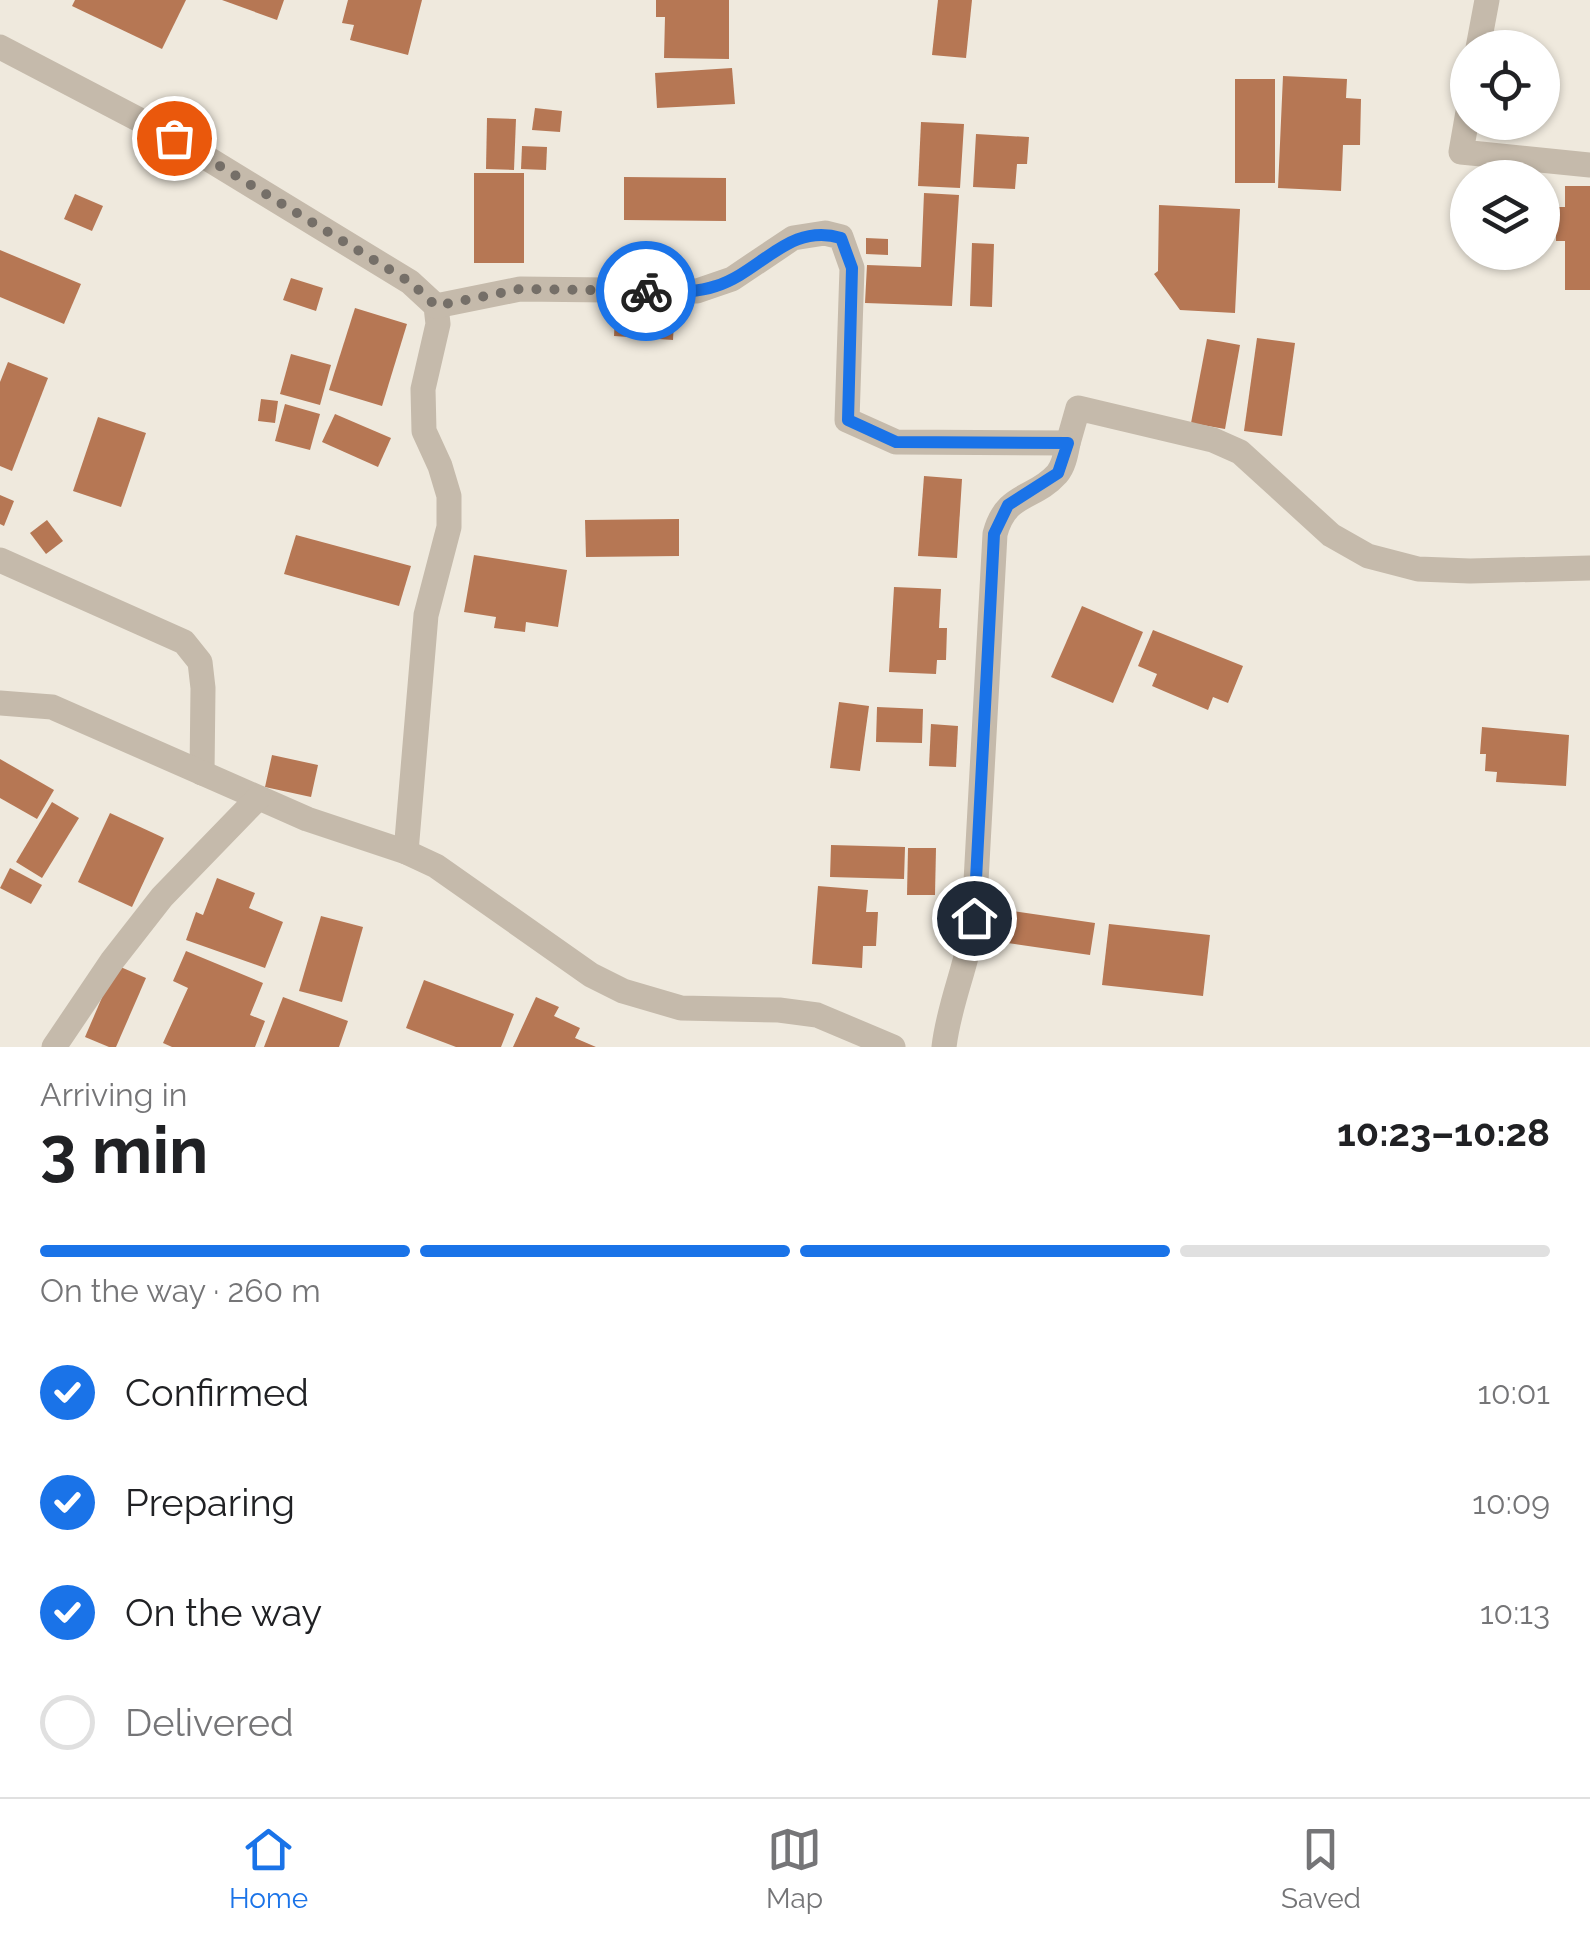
<!DOCTYPE html>
<html lang="en">
<head>
<meta charset="utf-8">
<style>
  body { margin:0; font-family:Raleway,sans-serif; background:#f6f6f6; color:#202124; height:100vh; display:flex; flex-direction:column; font-size:38px; white-space:nowrap }
  * { box-sizing:border-box; margin:0 }
  p { font-size:32px; color:#757577 }
  .icon { flex:none; width:55px; height:55px; fill:none; stroke:currentColor; stroke-width:2; stroke-linecap:round; stroke-linejoin:round }
  .map { position:relative; height:1047px; overflow:hidden }
  .drawer { display:flex; flex-direction:column; background:#fff; flex:1 }
  .drawer>* { flex:none }
  .tools { position:absolute; left:1450px; top:30px; display:grid; gap:20px }
  .tools a { display:grid; place-items:center; width:110px; height:110px; border-radius:50%; background:#fff; box-shadow:0 2px 8px #0004; font-size:50px }
  .pin { position:absolute; display:grid; place-items:center; width:85px; height:85px; color:#fff; margin:-42px; border:5px solid #fff; border-radius:50%; box-shadow:0 2px 10px #0007 }
  .courier { position:absolute; display:grid; place-items:center; width:100px; height:100px; margin:-50px; border:8px solid #1a73e8; border-radius:50%; background:#fff; color:#222; box-shadow:0 2px 12px #0007 }
  .summary em { font-style:normal; font-weight:700 }
  .summary div { display:flex; flex-direction:column-reverse }
  .summary { display:flex; align-items:center; justify-content:space-between; height:170px; padding:0 40px }
  h1 { font-size:65px; font-weight:700; line-height:75px }
  .bar { display:grid; grid-template-columns:repeat(4,1fr); gap:15px 10px; align-content:center; height:120px; padding:0 40px }
  .bar i { height:12px; border-radius:8px; background:#e0e0e0 }
  .bar .active { background:#1a73e8 }
  .bar p { grid-column:span 4 }
  ol { padding:0 40px; list-style:none }
  li { display:flex; align-items:center; gap:30px; height:110px }
  li p { margin-inline-start:auto }
  li .icon { padding:10px; border-radius:50%; background:#1a73e8; color:#fff; stroke-width:4 }
  li:last-child { color:#757577 }
  li i { width:55px; height:55px; border:5px solid #e0e0e0; border-radius:50% }
  .tabs { display:flex; justify-content:space-around; align-items:center; height:140px; border-top:2px solid #e0e0e0; background:#fff; font-size:28px; color:#757577 }
  .tabs a { display:grid; justify-items:center; gap:5px }
  .tabs .active { color:#1a73e8 }
  .map>svg:first-child { display:block }
  .building { fill:#b67754 }
  .lines { fill:none; stroke-linecap:round; stroke-linejoin:round }
  .minor { stroke:#c5baab; stroke-width:25 }
  .done { stroke:#756f68; stroke-width:10; stroke-dasharray:0 18 }
  .route { stroke:#1a73e8; stroke-width:12 }
</style>
</head>
<body>
<div class="map">
<svg width="1590" height="1047" viewBox="0 0 1590 1047">
  <rect width="100%" height="100%" fill="#efe9dd"/>
  <g class="building">
    <polygon points="75,0 186,0 162,49 72,6"/>
    <polygon points="222,0 284,0 277,20"/>
    <polygon points="348,0 422,0 408,55 350,40 354,25 342,23"/>
    <polygon points="656,0 729,0 729,59 664,58 665,17 656,17"/>
    <polygon points="938,0 972,0 966,58 932,55"/>
    <polygon points="732,68 735,104 657,108 655,73"/>
    <polygon points="1283,76 1347,79 1346,98 1361,99 1360,145 1343,145 1341,191 1278,188"/>
    <rect x="1235" y="79" width="40" height="104"/>
    <polygon points="535,108 562,111 560,132 532,130"/>
    <polygon points="487,118 516,119 514,170 486,169"/>
    <polygon points="921,122 964,124 960,188 918,186"/>
    <polygon points="976,134 1029,137 1027,164 1017,164 1015,189 973,187"/>
    <polygon points="522,146 547,147 546,170 521,169"/>
    <rect x="474" y="173" width="50" height="90"/>
    <polygon points="624,177 726,178 726,221 624,220"/>
    <polygon points="1565,186 1590,186 1590,290 1565,290 1565,241 1556,241 1556,207 1565,207"/>
    <polygon points="924,193 959,195 952,306 865,303 867,265 921,267"/>
    <polygon points="75,194 103,206 92,231 64,219"/>
    <polygon points="1159,205 1240,209 1235,313 1180,310 1154,274 1158,271"/>
    <polygon points="866,238 888,239 888,255 866,254"/>
    <polygon points="972,243 994,244 992,307 970,306"/>
    <polygon points="0,250 81,284 64,324 0,297"/>
    <polygon points="291,278 323,288 316,311 283,300"/>
    <polygon points="616,297 675,301 673,340 614,336"/>
    <polygon points="355,308 407,324 382,406 329,390"/>
    <polygon points="1257,338 1295,343 1282,436 1244,431"/>
    <polygon points="1207,339 1240,345 1225,429 1191,423"/>
    <polygon points="291,354 331,365 320,405 280,394"/>
    <polygon points="8,362 48,378 12,471 0,466 0,382"/>
    <polygon points="261,399 278,401 275,423 258,421"/>
    <polygon points="285,404 320,414 310,450 275,441"/>
    <polygon points="335,414 391,438 378,467 322,442"/>
    <polygon points="98,417 146,433 121,507 73,491"/>
    <polygon points="924,476 962,479 957,558 918,556"/>
    <polygon points="0,495 14,501 4,526 0,524"/>
    <polygon points="679,519 679,556 586,557 585,520"/>
    <polygon points="47,520 63,541 46,554 30,533"/>
    <polygon points="296,535 411,566 399,606 284,574"/>
    <polygon points="474,555 567,570 558,627 526,622 525,632 494,628 496,617 464,612"/>
    <polygon points="894,587 941,589 939,628 947,628 946,660 937,660 936,674 889,672"/>
    <polygon points="1082,606 1143,632 1113,703 1051,677"/>
    <polygon points="1153,630 1243,666 1228,703 1213,697 1208,710 1152,686 1157,674 1138,666"/>
    <polygon points="839,702 869,706 860,771 830,768"/>
    <polygon points="877,707 923,709 922,743 876,742"/>
    <polygon points="931,724 958,726 956,767 929,766"/>
    <polygon points="1482,727 1569,735 1566,786 1496,782 1497,772 1485,771 1486,754 1480,754"/>
    <polygon points="272,755 318,765 311,797 265,787"/>
    <polygon points="0,759 54,790 37,819 0,798"/>
    <polygon points="52,802 79,818 42,878 16,862"/>
    <polygon points="110,813 164,838 132,907 78,882"/>
    <polygon points="831,845 905,847 904,879 830,877"/>
    <polygon points="908,848 936,848 935,895 907,895"/>
    <polygon points="10,868 42,885 31,904 0,888"/>
    <polygon points="217,878 255,893 249,908 283,922 265,968 186,940 196,912 203,915"/>
    <polygon points="818,886 868,890 866,912 878,912 876,946 863,946 862,968 812,964"/>
    <polygon points="1006,910 1095,923 1090,955 1001,942"/>
    <polygon points="321,916 363,927 342,1002 299,991"/>
    <polygon points="1109,924 1210,935 1203,996 1102,985"/>
    <polygon points="186,951 263,983 250,1015 265,1021 255,1047 172,1047 163,1043 188,988 173,981"/>
    <polygon points="116,965 146,978 116,1047 109,1047 85,1037"/>
    <polygon points="424,980 514,1014 501,1047 456,1047 406,1028"/>
    <polygon points="283,997 348,1021 339,1047 264,1047"/>
    <polygon points="536,997 559,1007 554,1016 580,1028 575,1038 596,1047 513,1047"/>
  </g>
  <g class="lines">
    <g class="minor">
      <polyline points="0,47 174,138 410,282 436,306 438,324 423,389 424,431 440,466 449,496 449,527 426,615 406,852"/>
      <polyline points="1478,48 1487,0"/>
      <polyline points="1468,112 1461,152 1590,165"/>
      <polyline points="436,306 520,289 697,291 732,279 793,238 825,233 841,237 852,268 847,420 896,442 1068,443 1078,408 1213,440 1240,452 1331,535 1368,556 1418,569 1470,571 1590,568"/>
      <polyline points="0,560 184,642 200,662 203,688 202,773"/>
      <polyline points="0,703 52,707 307,819 406,852 436,866 591,975 623,991 681,1008 779,1010 817,1015 893,1047"/>
      <polyline points="54,1047 112,961 162,897 258,798"/>
      <path d="M 944,1047 C 949,1002 969,962 974,918 L 995,534 C 1006,492 1034,500 1057,474 C 1064,466 1066,453 1068,443"/>
    </g>
  </g>
  <g class="lines">
    <polyline class="done" points="174,138 410,282 436,306 520,289 646,291"/>
    <path class="route" d="M 646,291 C 669,291 693,294 716,286 C 761,272 789,222 841,238 L 852,268 L 848,420 L 896,442 L 1068,443 L 1058,473 L 1008,505 L 994,534 L 974,918"/>
  </g>
</svg>
<div class="tools">
<a><svg class="icon" aria-label="locate" viewBox="0 0 24 24"><circle cx="12" cy="12" r="6"/><path d="M12 2v4M12 18v4M2 12h4M18 12h4"/></svg></a>
<a><svg class="icon" aria-label="layers" viewBox="0 0 24 24"><path d="M12 4l9 5-9 5-9-5zM3 14l9 5 9-5"/></svg></a>
</div>
<div class="pin" style="left:174px;top:138px;background:#ea580c"><svg class="icon" aria-label="bag" viewBox="0 0 24 24"><path d="M5 8h14l-1 12H6zM9 8a3 3 0 0 1 6 0"/></svg></div>
<div class="pin" style="left:974px;top:918px;background:#1f2937"><svg class="icon" aria-label="home" viewBox="0 0 24 24"><path d="M3 11l9-7 9 7M6 9v11h12V9"/></svg></div>
<div class="courier" style="left:646px;top:291px"><svg class="icon" aria-label="bike" viewBox="0 0 24 24"><circle cx="6" cy="16" r="4"/><circle cx="18" cy="16" r="4"/><path d="M6 16l4-8h5l3 8M10 8l3 8H6M13 5h3"/></svg></div>
</div>
<section class="drawer">
<div class="summary"><div><h1>3 min</h1><p>Arriving in</p></div><em>10:23–10:28</em></div>
<div class="bar"><i class="active"></i><i class="active"></i><i class="active"></i><i></i><p>On the way · 260 m</p></div>
<ol>
<li><svg class="icon" aria-label="check" viewBox="0 0 24 24"><path d="M5 12l5 5 9-10"/></svg>Confirmed<p>10:01</p></li>
<li><svg class="icon" aria-label="check" viewBox="0 0 24 24"><path d="M5 12l5 5 9-10"/></svg>Preparing<p>10:09</p></li>
<li><svg class="icon" aria-label="check" viewBox="0 0 24 24"><path d="M5 12l5 5 9-10"/></svg>On the way<p>10:13</p></li>
<li><i></i>Delivered</li>
</ol>
</section>
<nav class="tabs">
<a class="active"><svg class="icon" aria-label="home" viewBox="0 0 24 24"><path d="M3 11l9-7 9 7M6 9v11h12V9"/></svg>Home</a>
<a><svg class="icon" aria-label="map" viewBox="0 0 24 24"><path d="M3 6l6-2 6 2 6-2v14l-6 2-6-2-6 2zM9 4v14M15 6v14"/></svg>Map</a>
<a><svg class="icon" aria-label="saved" viewBox="0 0 24 24"><path d="M7 4h10v16l-5-4-5 4z"/></svg>Saved</a>
</nav>
</body>
</html>
